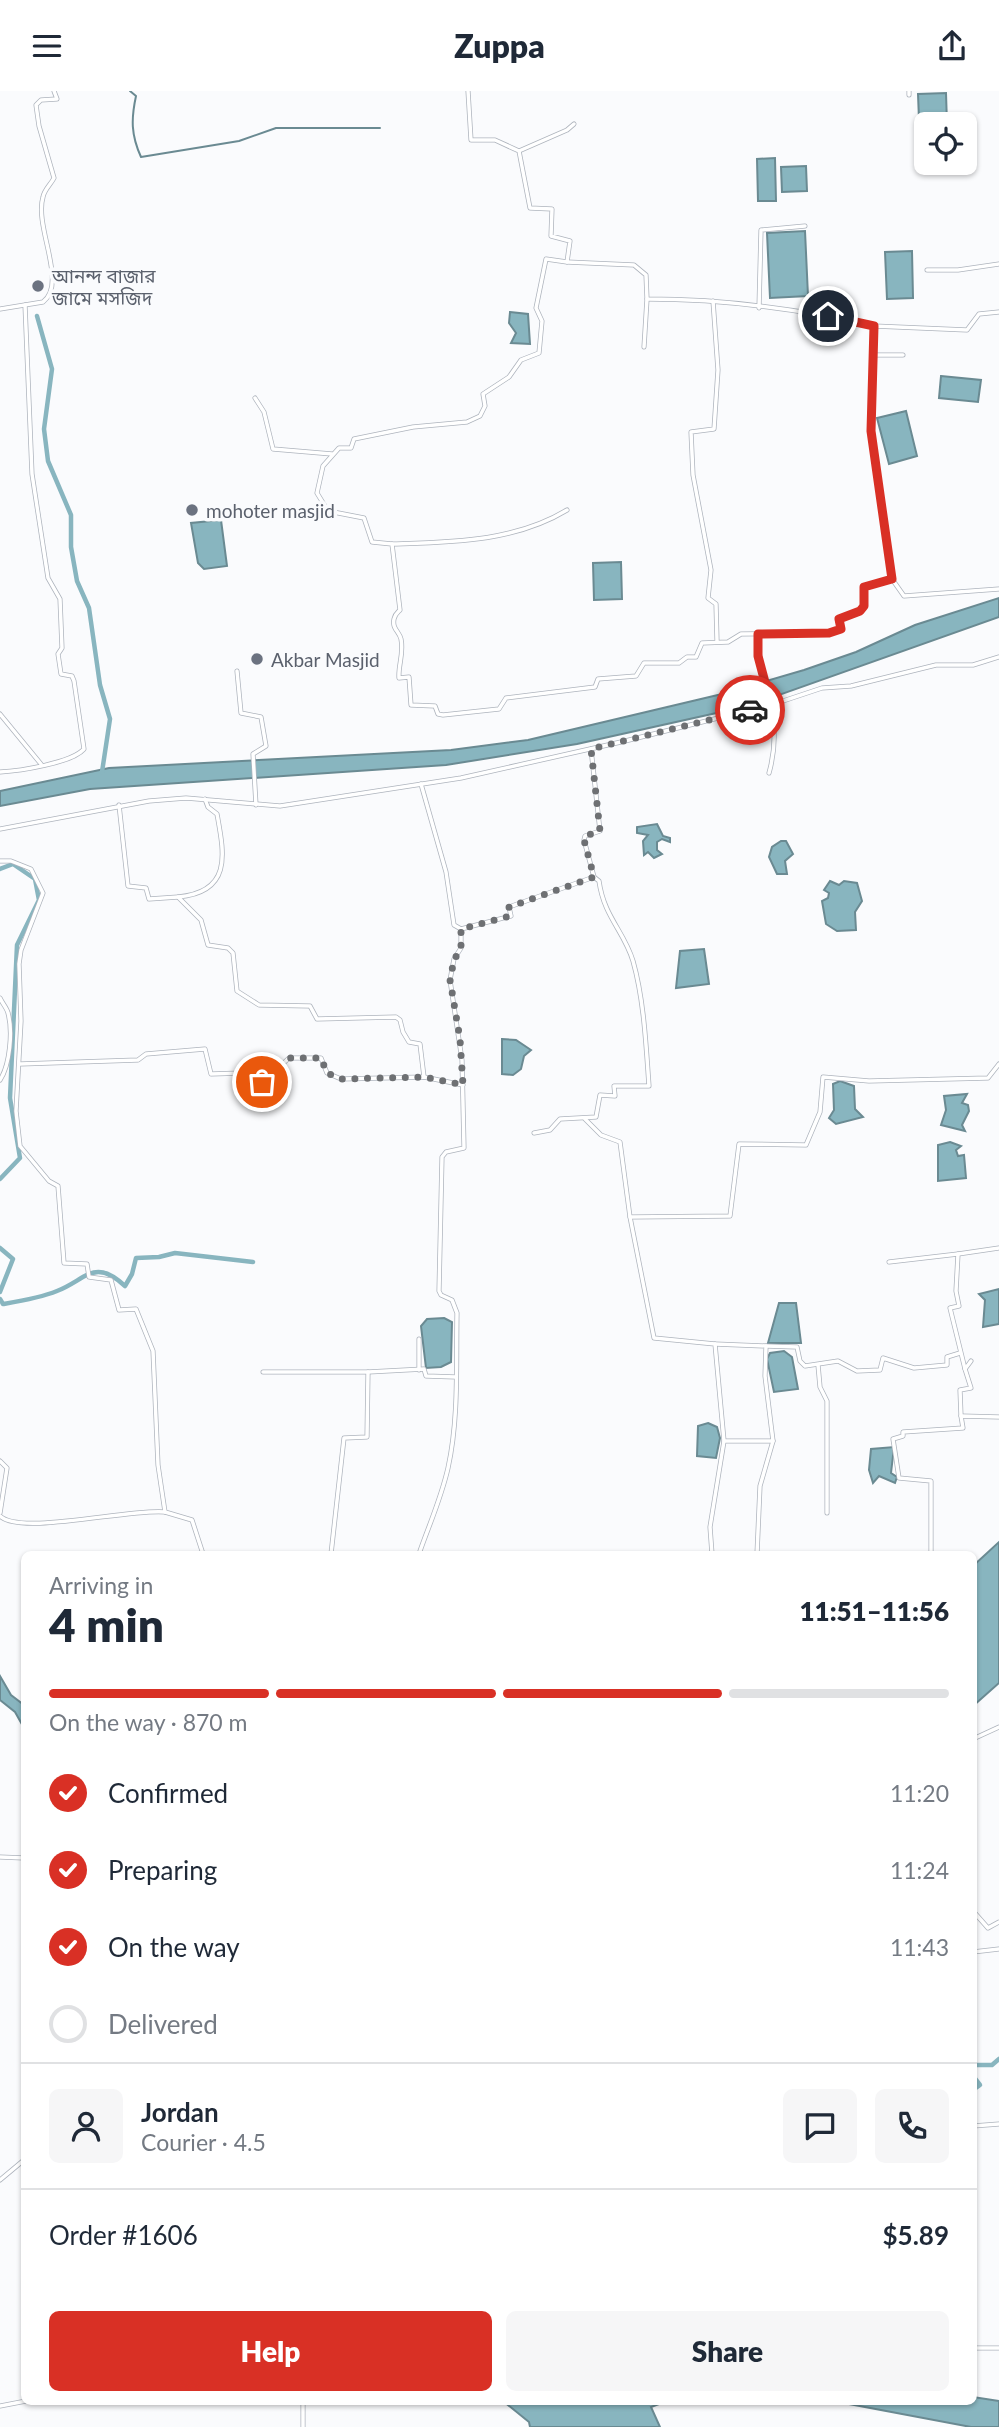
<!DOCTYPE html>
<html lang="en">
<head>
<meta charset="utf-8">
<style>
  body { margin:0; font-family:Lato,"Noto Sans Bengali",sans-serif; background:#f6f6f7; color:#1f2937; height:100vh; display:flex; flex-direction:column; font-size:26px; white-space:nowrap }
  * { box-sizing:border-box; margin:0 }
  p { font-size:23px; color:#747a83 }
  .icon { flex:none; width:38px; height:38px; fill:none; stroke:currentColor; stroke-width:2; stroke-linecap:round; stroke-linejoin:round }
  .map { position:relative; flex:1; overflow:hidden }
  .drawer { position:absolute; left:21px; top:1460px; width:956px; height:854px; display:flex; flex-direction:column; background:#fff; border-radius:10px; box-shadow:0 2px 5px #0004 }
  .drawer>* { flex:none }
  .buttons { position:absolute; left:914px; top:21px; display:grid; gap:14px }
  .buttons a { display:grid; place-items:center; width:63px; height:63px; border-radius:10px; background:#fff; box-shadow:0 2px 5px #0004; font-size:35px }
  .pin { position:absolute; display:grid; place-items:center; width:60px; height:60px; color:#fff; margin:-30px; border:4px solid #fff; border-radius:50%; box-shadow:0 2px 7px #0007 }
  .courier { position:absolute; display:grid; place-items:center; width:70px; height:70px; margin:-35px; border:5px solid #d93025; border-radius:50%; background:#fff; color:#222; box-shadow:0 2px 9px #0007 }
  .summary em { font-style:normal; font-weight:800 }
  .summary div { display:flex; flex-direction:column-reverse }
  .summary { display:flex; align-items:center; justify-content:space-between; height:119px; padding:0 28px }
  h1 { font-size:46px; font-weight:800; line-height:52px }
  .bar { display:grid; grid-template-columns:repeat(4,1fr); gap:10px 7px; align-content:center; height:84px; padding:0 28px }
  .bar i { height:9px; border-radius:5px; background:#e0e1e3 }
  .bar .on { background:#d93025 }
  .bar p { grid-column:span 4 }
  .line { display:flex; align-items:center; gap:18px; padding:0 28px; border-top:2px solid #e0e1e3 }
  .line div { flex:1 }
  .round { display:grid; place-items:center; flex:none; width:74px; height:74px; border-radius:10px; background:#f6f6f7 }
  ol { padding:0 28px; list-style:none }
  li { display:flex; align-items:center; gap:21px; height:77px }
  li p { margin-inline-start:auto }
  li .icon { padding:7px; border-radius:50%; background:#d93025; color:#fff; stroke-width:4 }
  li:last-child { color:#747a83 }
  li i { width:38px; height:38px; border:4px solid #e0e1e3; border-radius:50% }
  .cta { display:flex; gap:14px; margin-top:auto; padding:14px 28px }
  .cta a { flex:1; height:80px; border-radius:10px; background:#d93025; color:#fff; font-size:28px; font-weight:800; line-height:80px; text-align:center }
  .cta a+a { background:#f6f6f7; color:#1f2937 }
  header { display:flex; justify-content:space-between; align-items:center; height:91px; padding:0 28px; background:#fff; font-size:32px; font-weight:800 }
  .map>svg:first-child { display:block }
  .water { fill:#88b5bf; stroke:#6a8a92; stroke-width:2 }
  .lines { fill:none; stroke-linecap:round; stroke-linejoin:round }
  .stream { stroke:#6a8a92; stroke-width:2 }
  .canal { stroke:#88b5bf; stroke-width:4.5 }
  .minor-casing { stroke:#aeb4bd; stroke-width:5 }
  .minor { stroke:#fff; stroke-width:3.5 }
  .done { stroke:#6e7073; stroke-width:7; stroke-dasharray:0 12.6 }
  .route { stroke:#d93025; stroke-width:9 }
  .worship-dot { fill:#6b7280; stroke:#fafbfd; stroke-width:2.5 }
  .labels { text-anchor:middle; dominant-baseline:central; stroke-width:7; stroke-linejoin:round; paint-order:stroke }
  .worship-label { font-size:19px; fill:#5b616d; stroke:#fafbfd; text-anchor:start }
</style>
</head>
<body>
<header><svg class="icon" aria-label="menu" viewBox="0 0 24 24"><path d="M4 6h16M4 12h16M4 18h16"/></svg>Zuppa<svg class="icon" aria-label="share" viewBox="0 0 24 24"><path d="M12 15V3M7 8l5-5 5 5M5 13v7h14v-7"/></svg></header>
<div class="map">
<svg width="999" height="2336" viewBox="0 0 999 2336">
  <rect width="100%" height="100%" fill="#fafbfd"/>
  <g class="water">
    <polygon points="946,2 947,33 926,33 926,55 920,55 918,3"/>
    <polygon points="775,67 776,110 758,110 757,68"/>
    <polygon points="806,75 807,100 782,101 781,76"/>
    <polygon points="805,140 808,205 770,207 767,142"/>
    <polygon points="912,160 913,207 887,208 885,161"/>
    <polygon points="510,221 528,223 530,253 511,252 516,242 509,232"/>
    <polygon points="941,285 981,289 978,311 939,307"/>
    <polygon points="906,320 917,365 889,373 877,327"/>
    <polygon points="221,429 227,475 204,478 198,472 191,432"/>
    <polygon points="621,471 622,508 594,509 593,472"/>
    <polygon points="999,507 999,526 748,615 577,653 446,674 90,698 0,715 0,700 109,677 451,659 528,649 722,603 804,579 856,561 915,534"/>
    <polygon points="657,733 663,745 670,747 670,751 662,748 657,751 657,759 662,763 654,767 648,761 644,764 643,750 648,744 637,742 637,736"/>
    <polygon points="781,750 786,750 793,763 785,770 787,783 777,783 769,766 772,756"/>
    <polygon points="830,790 839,794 844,790 857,792 862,810 855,821 856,839 837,840 826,833 822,810 828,807 829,802 824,799"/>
    <polygon points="704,858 709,893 676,897 680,860"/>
    <polygon points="502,948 516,949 531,959 524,965 521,978 513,984 502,983"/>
    <polygon points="840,990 854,995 855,1018 863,1026 836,1033 829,1027 834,1019 833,993"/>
    <polygon points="967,1003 962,1012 968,1014 969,1020 962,1034 965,1040 941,1034 946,1019 944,1005"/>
    <polygon points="950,1051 961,1055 956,1059 958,1065 964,1064 966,1087 938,1090 938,1054"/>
    <polygon points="999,1198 999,1233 983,1236 985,1209 979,1203"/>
    <polygon points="779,1212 796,1212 801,1252 768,1252"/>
    <polygon points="444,1227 452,1231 451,1271 441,1276 426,1277 421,1235 427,1228"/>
    <polygon points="784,1260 792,1266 798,1298 774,1301 767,1268 770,1262"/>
    <polygon points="708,1332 717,1336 720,1347 716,1367 697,1365 698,1335"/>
    <polygon points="894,1356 891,1382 897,1386 895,1392 879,1385 873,1392 869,1379 871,1358"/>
    <polygon points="999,1451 999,1592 973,1615 973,1475"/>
    <polygon points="0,1585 11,1604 24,1614 24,1637 15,1621 0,1609"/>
    <polygon points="973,2306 999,2310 999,2336 971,2336 833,2310 973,2310"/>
    <polygon points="503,2310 667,2310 651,2316 660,2336 530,2336 529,2331"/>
  </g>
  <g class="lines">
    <path class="stream" d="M 130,0 L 136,5 C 131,28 131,44 141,66 L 239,50 L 276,37 L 380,37"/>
    <g class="canal">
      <polyline points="37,225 52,278 44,338 48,370 71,424 71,456 77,490 89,517 100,594 110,628 102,681"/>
      <polyline points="0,778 13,773 35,788 39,809 17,854 10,1007 20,1067 0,1088"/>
      <polyline points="0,1157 13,1168 0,1201"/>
      <path d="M 0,1208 L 3,1213 C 21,1210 40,1207 57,1200 C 86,1189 94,1166 125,1195 L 132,1183 L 136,1167 L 159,1166 L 175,1162 L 253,1171"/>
      <polyline points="973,1974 992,1974 999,1968"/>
      <polyline points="973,1985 980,1994 973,1999"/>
    </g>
    <g class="minor-casing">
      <g id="minor">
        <path d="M 468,0 L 471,49 L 495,49 L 519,60 L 530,117 L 552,118 L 551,145 L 570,150 L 567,171 L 546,168 L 536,217 L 542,230 L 539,262 L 521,269 L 509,286 L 483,303 L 485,315 L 480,325 L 467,331 L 413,336 L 354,348 L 351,357 L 339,357 L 323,375 L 317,402 L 328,420 L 364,427 L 372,451 L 392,453 L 400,519 C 397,522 395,523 394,528 C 392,538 399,540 401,548 C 404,563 398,574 399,587 L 409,586 L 411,614 L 435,615 L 438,623 L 443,624 L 499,618 L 506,607 L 595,596 L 598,588 L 636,585 L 644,572 L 679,572 L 687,566 L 696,566 L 702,552 L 728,551 L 741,543 L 829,542 L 841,538 L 839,528 C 862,520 864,521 864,496 L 892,488 L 904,505 L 999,498"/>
        <polyline points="909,0 909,4"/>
        <polyline points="519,60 567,39 574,33"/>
        <path d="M 567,171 L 634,174 L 646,184 L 647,208 C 722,208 800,218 874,235 L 871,340 L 892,488"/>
        <polyline points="927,179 958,179 999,173"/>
        <polyline points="713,210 718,279 714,338 691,341 693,384 711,479 708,507 716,513 717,550"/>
        <polyline points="759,217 761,139 805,135"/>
        <path d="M 0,218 L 43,211 C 68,192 34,136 43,106 C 44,99 51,93 54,87 L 39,35 L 36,14 L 41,9 L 57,8 L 54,0"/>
        <polyline points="874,235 967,239 979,223 999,221"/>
        <polyline points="644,256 647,208"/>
        <polyline points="873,264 903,264"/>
        <polyline points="255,307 264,321 273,358 332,363"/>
        <path d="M 392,453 C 452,451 514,451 567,419"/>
        <path d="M 758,544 C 759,598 785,625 769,682"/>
        <polyline points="237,580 241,622 261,626 266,655 253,663 256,714"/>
        <polyline points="0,623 41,673"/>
        <path d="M 0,681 C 19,680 72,672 84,658 L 74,590 L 72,585 L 61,583 L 58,563 L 62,557 L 60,508 L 48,487 L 32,383 L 25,214"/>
        <path d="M 205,708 L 208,716 L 217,723 C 224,762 233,801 178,806 L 201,829 L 208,854 L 228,857 L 233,862 L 237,900 L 259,914 L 310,915 L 317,928 L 396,926 L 400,929 L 403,941 L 409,951 L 420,953 L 424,986"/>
        <polyline points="119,714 128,795 146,797 149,808 178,806"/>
        <polyline points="0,738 149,710 186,707 280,715 461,687 621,651 771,614 822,597 851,595 936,574 973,574 999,566"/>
        <polyline points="0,770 11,770 31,778 43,802 21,859 19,873 21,930 16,1020 20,1055 49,1090 58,1095 64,1172 87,1173 89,1186 111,1189 119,1219 136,1218 153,1260 158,1374 165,1421 192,1429 203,1463"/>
        <polyline points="461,838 511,825 509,816 594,786 584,749 585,745 600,740 591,658"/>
        <path d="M 0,907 C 2,912 7,917 8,922 C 13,940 10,974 0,989"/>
        <polyline points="20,973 138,969 146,963 205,958 211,983 242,982 246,994 264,990 289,967 321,967 327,982 341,988 424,986 463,994"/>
        <polyline points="585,1028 601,1044 620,1051 630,1126 654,1247 715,1253 724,1350 710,1436 712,1463"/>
        <path d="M 534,1042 L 550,1039 L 560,1028 L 596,1026 L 600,1004 L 615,1005 L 614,995 L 649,995 C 646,954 644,909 633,870 C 624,840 604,826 599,790 L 594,786"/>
        <polyline points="630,1126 730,1125 739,1053 806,1054 820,1021 823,986 869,990 988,987 999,973"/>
        <polyline points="958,1163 999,1157"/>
        <polyline points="889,1171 958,1163 956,1200 959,1215 950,1217 965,1278"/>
        <polyline points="419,1248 419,1279"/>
        <polyline points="715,1253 766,1255 765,1285 773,1350 724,1350"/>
        <polyline points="766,1255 797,1256 800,1270 805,1275 838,1270 857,1280 880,1279 883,1267 914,1277 947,1274 947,1266 960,1262"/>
        <polyline points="818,1274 820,1296 827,1310 827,1422"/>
        <polyline points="263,1281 368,1281 367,1346 344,1347 331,1463"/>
        <polyline points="368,1281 424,1278 426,1285 456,1286"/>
        <polyline points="961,1325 960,1299 971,1297 965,1278 971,1270"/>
        <polyline points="0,1370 7,1377 0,1422"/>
        <path d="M 0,1425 C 20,1445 131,1417 165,1421"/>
        <path d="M 419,1463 C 429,1434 441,1408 448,1377 C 459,1327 456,1274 457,1222 L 452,1209 L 441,1204 L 439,1200 L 442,1066 L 446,1061 L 464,1057 L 462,969 L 450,889 L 454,868 L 461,857 L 461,838 L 454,834 L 446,781 L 421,693"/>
        <polyline points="757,1463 760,1395 773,1350"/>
        <polyline points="931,1463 931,1390 899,1387 893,1348 903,1345 903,1341 963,1337 961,1325 999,1326"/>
        <polyline points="973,1648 999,1636"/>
        <polyline points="0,1766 24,1767"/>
        <polyline points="973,1820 988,1837 999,1831"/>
        <polyline points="973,1861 999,1858"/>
        <polyline points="973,2035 999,2033"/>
        <polyline points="0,2089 24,2069"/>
        <polyline points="973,2257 999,2257"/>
        <polyline points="303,2310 303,2336"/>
        <polyline points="0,2315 26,2310"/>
      </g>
    </g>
    <use href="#minor" class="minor"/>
  </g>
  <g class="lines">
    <polyline class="done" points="262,991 289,967 321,967 327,982 341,988 424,986 463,994 460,948 450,889 454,869 461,857 461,838 510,825 509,816 594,786 584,749 585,745 600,740 591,658 750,619"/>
    <polyline class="route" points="750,619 771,614 758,565 758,543 829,542 841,538 839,528 860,520 864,515 864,496 892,488 871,340 874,235 828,225"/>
  </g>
  <g class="worship-dot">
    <circle cx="38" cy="195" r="7"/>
    <circle cx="192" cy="419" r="7"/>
    <circle cx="257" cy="568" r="7"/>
  </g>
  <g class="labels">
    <g class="worship-label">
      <text x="52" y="184">আনন্দ বাজার<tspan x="52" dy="22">জামে মসজিদ</tspan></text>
      <text x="206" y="419">mohoter masjid</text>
      <text x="271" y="568">Akbar Masjid</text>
    </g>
  </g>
</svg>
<div class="buttons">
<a><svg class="icon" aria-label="locate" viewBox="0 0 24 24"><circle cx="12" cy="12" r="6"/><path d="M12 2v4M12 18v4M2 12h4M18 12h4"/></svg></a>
</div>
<div class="pin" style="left:262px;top:991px;background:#ea580c"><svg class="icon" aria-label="bag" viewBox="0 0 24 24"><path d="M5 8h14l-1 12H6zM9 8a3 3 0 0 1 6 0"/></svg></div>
<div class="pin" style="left:828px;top:225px;background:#1f2937"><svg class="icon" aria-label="home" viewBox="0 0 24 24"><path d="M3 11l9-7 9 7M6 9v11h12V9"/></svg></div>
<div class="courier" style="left:750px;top:619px"><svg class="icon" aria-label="car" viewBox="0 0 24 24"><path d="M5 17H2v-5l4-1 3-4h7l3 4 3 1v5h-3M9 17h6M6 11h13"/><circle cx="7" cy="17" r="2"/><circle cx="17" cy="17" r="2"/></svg></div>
<section class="drawer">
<div class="summary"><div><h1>4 min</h1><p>Arriving in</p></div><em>11:51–11:56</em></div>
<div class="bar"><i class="on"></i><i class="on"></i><i class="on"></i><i></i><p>On the way · 870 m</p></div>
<ol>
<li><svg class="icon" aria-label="check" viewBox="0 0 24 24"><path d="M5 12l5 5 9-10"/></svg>Confirmed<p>11:20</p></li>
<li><svg class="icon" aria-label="check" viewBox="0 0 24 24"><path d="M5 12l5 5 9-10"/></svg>Preparing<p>11:24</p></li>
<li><svg class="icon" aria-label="check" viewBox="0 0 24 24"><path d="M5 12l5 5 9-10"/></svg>On the way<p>11:43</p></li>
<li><i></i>Delivered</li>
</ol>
<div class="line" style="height:126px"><a class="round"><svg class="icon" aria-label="person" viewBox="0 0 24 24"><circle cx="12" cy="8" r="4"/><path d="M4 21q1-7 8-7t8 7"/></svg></a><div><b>Jordan</b><p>Courier · 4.5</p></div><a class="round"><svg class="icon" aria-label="chat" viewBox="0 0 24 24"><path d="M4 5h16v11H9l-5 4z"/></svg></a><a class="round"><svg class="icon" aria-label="phone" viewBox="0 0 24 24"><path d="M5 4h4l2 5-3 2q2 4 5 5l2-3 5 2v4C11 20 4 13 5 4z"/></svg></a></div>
<div class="line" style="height:91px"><div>Order #1606</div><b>$5.89</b></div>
<div class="cta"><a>Help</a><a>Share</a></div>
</section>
</div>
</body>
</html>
